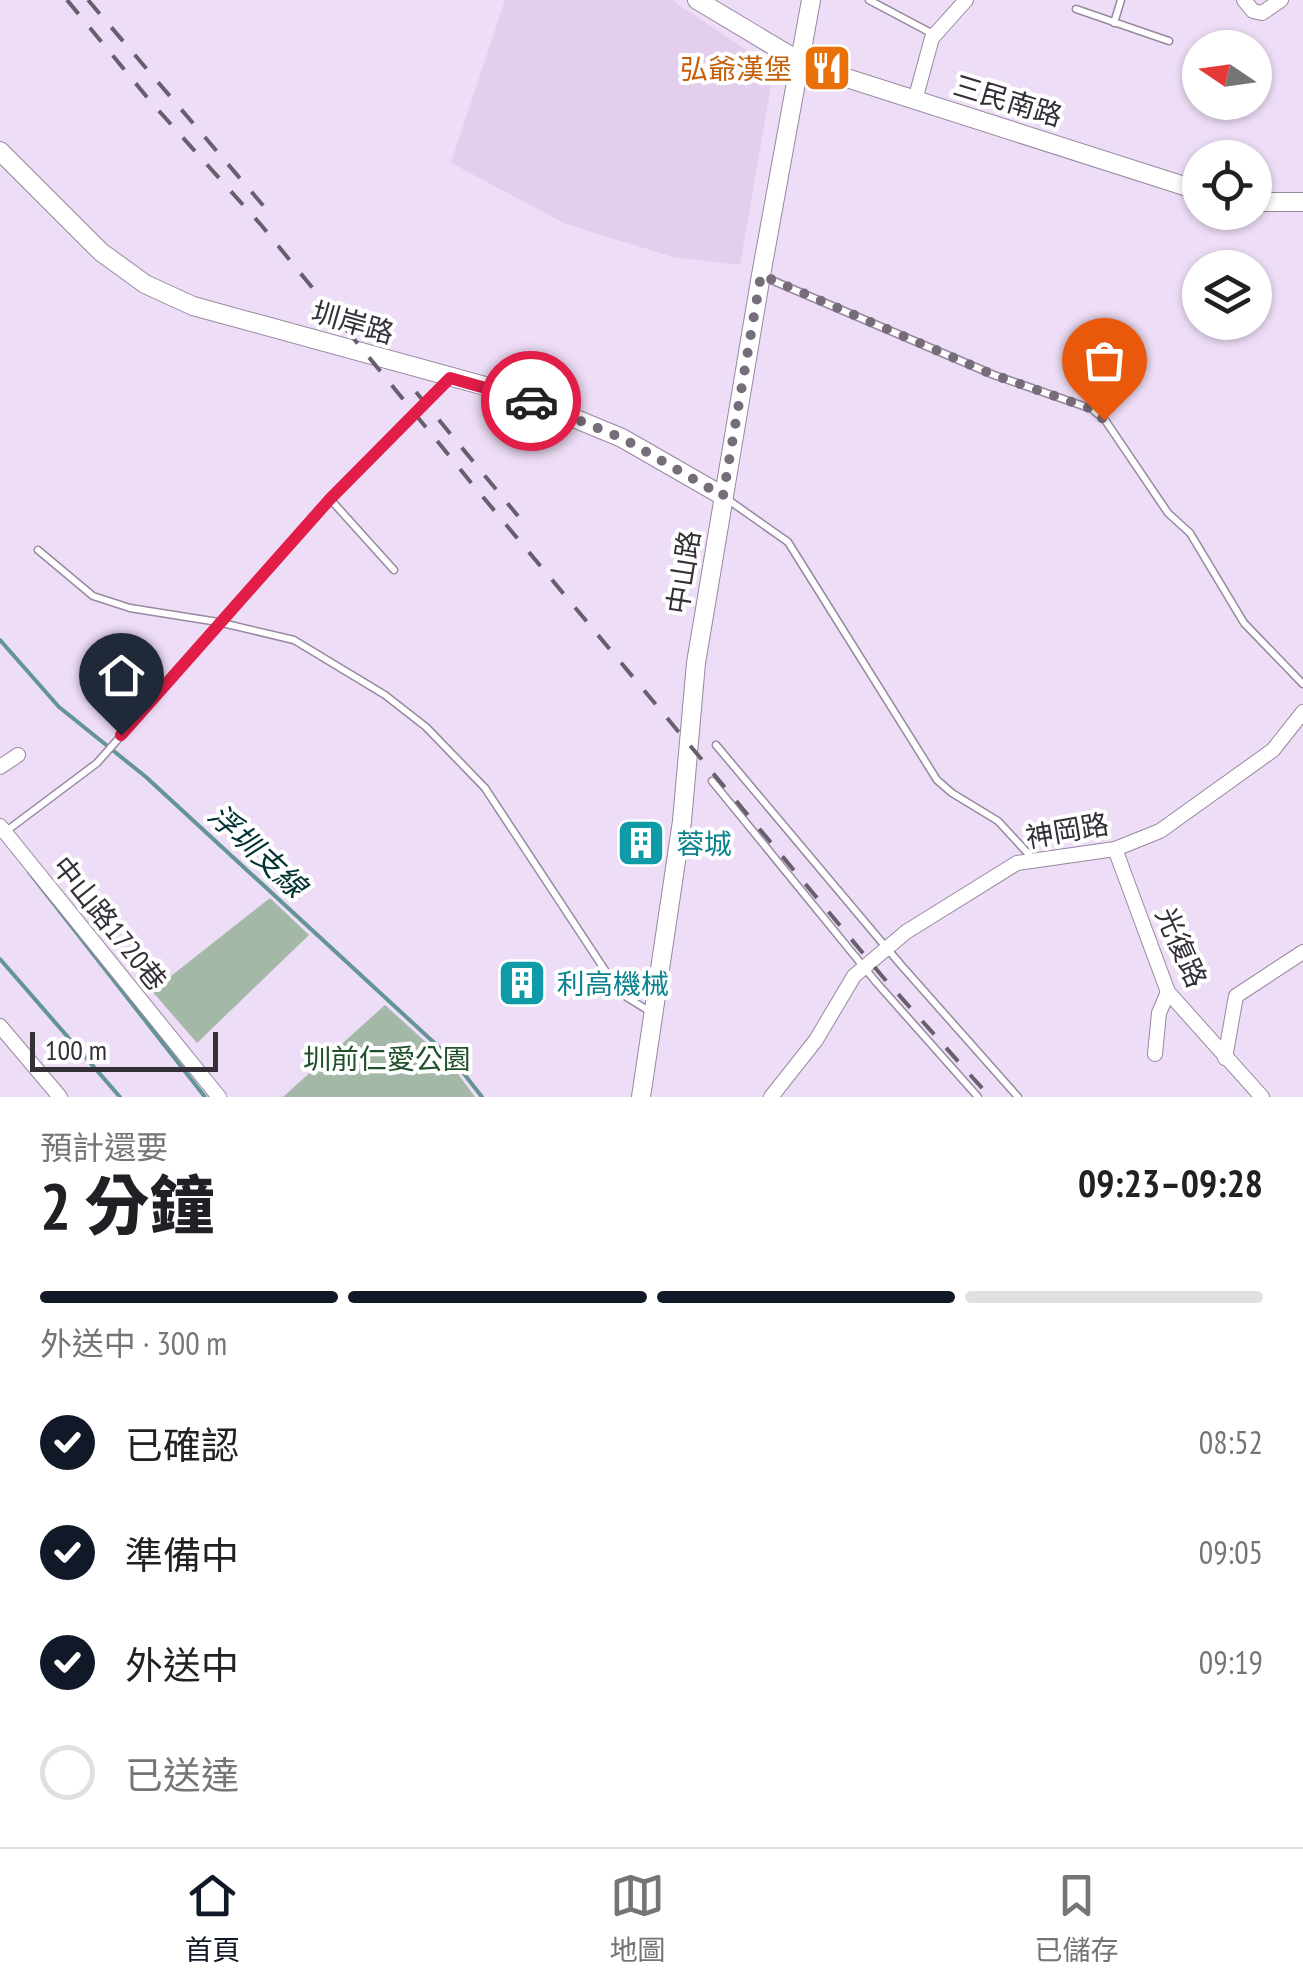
<!DOCTYPE html>
<html lang="zh-TW">
<head>
<meta charset="utf-8">
<style>
  body { margin:0; font-family:"PT Sans Narrow","Noto Sans TC",sans-serif; background:#f6f6f6; color:#202124; height:100vh; display:flex; flex-direction:column; font-size:38px; white-space:nowrap }
  * { box-sizing:border-box; margin:0 }
  p { font-size:32px; color:#757577 }
  .icon { flex:none; width:55px; height:55px; fill:none; stroke:currentColor; stroke-width:2; stroke-linecap:round; stroke-linejoin:round }
  .map { position:relative; height:1097px; overflow:hidden }
  .drawer { display:flex; flex-direction:column; background:#fff; flex:1 }
  .drawer>* { flex:none }
  .needle { width:65px; rotate:283deg }
  .fabs { position:absolute; left:1182px; top:30px; display:grid; gap:20px }
  .fabs a { display:grid; place-items:center; width:90px; height:90px; border-radius:50%; background:#fff; box-shadow:0 2px 8px #0004; font-size:50px }
  .scale { position:absolute; left:30px; bottom:25px; width:188px; box-sizing:border-box; padding-left:10px; border:5px solid #352f38; border-top:0; font-size:28px; line-height:35px; white-space:nowrap; color:#352f38; -webkit-text-stroke:8px #fff; paint-order:stroke }
  .pin { position:absolute; display:grid; place-items:center; width:85px; height:85px; color:#fff; margin:-102px -42px; border-radius:50% 50% 50% 0; rotate:-45deg; box-shadow:0 0 10px #0007 }
  .pin .icon { rotate:45deg }
  .courier { position:absolute; display:grid; place-items:center; width:100px; height:100px; margin:-50px; border:8px solid #e11d48; border-radius:50%; background:#fff; color:#222; box-shadow:0 2px 12px #0007 }
  .head em { font-style:normal; font-weight:800 }
  .head div { display:flex; flex-direction:column-reverse }
  .head { display:flex; align-items:center; justify-content:space-between; height:170px; padding:0 40px }
  h1 { font-size:65px; font-weight:800; line-height:75px }
  .bar { display:grid; grid-template-columns:repeat(4,1fr); gap:15px 10px; align-content:center; height:120px; padding:0 40px }
  .bar i { height:12px; border-radius:8px; background:#e0e0e0 }
  .bar .on { background:#111827 }
  .bar p { grid-column:span 4 }
  ol { padding:0 40px; list-style:none }
  li { display:flex; align-items:center; gap:30px; height:110px }
  li p { margin-inline-start:auto }
  li .icon { padding:10px; border-radius:50%; background:#111827; color:#fff; stroke-width:4 }
  li:last-child { color:#757577 }
  li i { width:55px; height:55px; border:5px solid #e0e0e0; border-radius:50% }
  .menu { display:flex; justify-content:space-around; align-items:center; height:140px; border-top:2px solid #e0e0e0; background:#fff; font-size:28px; color:#757577 }
  .menu a { display:grid; justify-items:center; gap:5px }
  .menu .on { color:#111827 }
  .map>svg:first-child { display:block }
  .built { fill:#e3cfed }
  .green { fill:#a3b8a6 }
  .lines { fill:none; stroke-linecap:round; stroke-linejoin:round }
  .stream { stroke:#639597; stroke-width:4 }
  .service-casing { stroke:#98889f; stroke-width:9 }
  .minor-casing { stroke:#98889f; stroke-width:16 }
  .tertiary-casing { stroke:#98889f; stroke-width:20 }
  .service { stroke:#fff; stroke-width:6 }
  .minor { stroke:#fff; stroke-width:14 }
  .tertiary { stroke:#fff; stroke-width:18 }
  .rail { stroke:#685f6c; stroke-width:4; stroke-dasharray:18 18; stroke-linecap:butt }
  .done { stroke:#766c7a; stroke-width:10; stroke-dasharray:0 18 }
  .route { stroke:#e11d48; stroke-width:12 }
  .labels { text-anchor:middle; dominant-baseline:central; stroke-width:8; stroke-linejoin:round; paint-order:stroke }
  .food-label { font-size:28px; fill:#c56008; stroke:#fff; text-anchor:end }
  .street-label { font-size:28px; fill:#352f38; stroke:#fff }
  .culture-label { font-size:28px; fill:#0d838f; stroke:#fff; text-anchor:start }
  .park-label { font-size:28px; fill:#21522c; stroke:#fff }
  .water-label { font-size:30px; font-style:italic; fill:#003133; stroke:#fff }
</style>
</head>
<body>
<div class="map">
<svg width="1303" height="1097" viewBox="0 0 1303 1097">
  <rect width="100%" height="100%" fill="#eeddf6"/>
  <polygon class="built" points="505,0 672,0 774,69 740,265 673,257 566,224 451,163"/>
  <g class="green">
    <polygon points="270,898 309,935 197,1043 152,991"/>
    <polygon points="385,1005 452,1066 475,1097 283,1097"/>
  </g>
  <g class="lines">
    <g class="stream">
      <polyline points="0,640 59,707 146,777 454,1061 482,1097"/>
      <polyline points="29,872 205,1097"/>
      <polyline points="0,959 120,1097"/>
    </g>
    <g class="service-casing">
      <g id="service">
        <polyline points="869,0 933,34"/>
        <polyline points="1076,9 1169,41"/>
        <polyline points="1114,23 1121,0"/>
        <polyline points="762,276 994,375 1092,409 1105,420 1168,513 1190,533 1244,623 1303,684"/>
        <polyline points="330,499 394,570"/>
        <polyline points="727,499 788,542 937,780 952,793 998,821 1034,860"/>
        <polyline points="38,550 93,596 130,608 218,622 294,640 385,695 426,727 485,788 620,993 649,1011"/>
        <polyline points="716,745 901,965 1018,1097"/>
        <polyline points="712,781 876,982 978,1097"/>
        <polyline points="5,832 97,763 330,499 449,379"/>
      </g>
    </g>
    <g class="minor-casing">
      <g id="minor">
        <polyline points="1244,0 1253,11 1262,13 1281,0"/>
        <polyline points="915,100 932,38 966,0"/>
        <polyline points="0,767 18,755"/>
        <polyline points="0,826 219,1097"/>
        <polyline points="1115,849 1168,992 1262,1097"/>
        <polyline points="0,1026 60,1097"/>
        <polyline points="1155,1054 1159,1013 1168,992"/>
        <polyline points="1225,1058 1236,996 1303,952"/>
        <polyline points="771,1097 816,1040 854,976 906,932 1017,863 1115,849 1160,831 1273,750 1303,712"/>
      </g>
    </g>
    <g class="tertiary-casing">
      <g id="tertiary">
        <polyline points="697,0 799,61 831,73 1200,191"/>
        <polyline points="0,151 101,252 145,284 193,306 518,395 622,438 723,496"/>
        <polyline points="1255,202 1303,202"/>
        <polyline points="641,1097 682,821 696,663 761,275 811,0"/>
      </g>
    </g>
    <use href="#service" class="service"/>
    <use href="#minor" class="minor"/>
    <use href="#tertiary" class="tertiary"/>
    <g class="rail">
      <polyline points="67,0 151,102 262,226 473,485 882,976 990,1097"/>
      <polyline points="88,0 267,210"/>
      <polyline points="416,392 518,516"/>
    </g>
  </g>
  <g class="lines">
    <polyline class="done" points="531,401 622,438 723,496 761,275 994,375 1092,409 1104,420"/>
    <polyline class="route" points="121,735 330,499 450,378 531,401"/>
  </g>
  <defs>
    <g id="restaurant-square" transform="scale(2.5)"><rect x="-9" y="-9" width="18" height="18" rx="4" fill="#e8710a" stroke="#fff"/><path d="M-5-6h1v4h1v-4h1v4h1v-4h1v5L-1.5 .5V6h-2V.5L-5-1ZM5-6V6H3V1.5H1.5Q1.5-4 5-6Z" fill="#fff"/></g>
    <g id="building-square" transform="scale(2.5)"><rect x="-9" y="-9" width="18" height="18" rx="4" fill="#0f9aa8" stroke="#fff"/><path d="M-4-6H4V6H1V3H-1V6H-4ZM-2.5-4.3h1.7v1.8h-1.7ZM.8-4.3h1.7v1.8H.8ZM-2.5-1h1.7V.8h-1.7ZM.8-1h1.7V.8H.8Z" fill="#fff"/></g>
  </defs>
  <g fill-rule="evenodd">
    <use href="#restaurant-square" x="827" y="68"/>
    <use href="#building-square" x="641" y="843"/>
    <use href="#building-square" x="522" y="983"/>
  </g>
  <g class="labels">
    <g class="food-label">
      <text x="792" y="68">弘爺漢堡</text>
    </g>
    <g class="street-label">
      <text transform="translate(1008 100) rotate(17)">三民南路</text>
      <text transform="translate(353 322) rotate(16)">圳岸路</text>
      <text transform="translate(683 572) rotate(-81)">中山路</text>
      <text transform="translate(1067 830) rotate(-10)">神岡路</text>
      <text transform="translate(110 923) rotate(51)">中山路1720巷</text>
      <text transform="translate(1182 947) rotate(66)">光復路</text>
    </g>
    <g class="culture-label">
      <text x="676" y="843">蓉城</text>
      <text x="557" y="983">利高機械</text>
    </g>
    <g class="park-label">
      <text x="387" y="1058">圳前仁愛公園</text>
    </g>
    <g class="water-label">
      <text transform="translate(258 850) rotate(43)">浮圳支線</text>
    </g>
  </g>
</svg>
<div class="fabs">
<a><svg class="needle" viewBox="-14 -14 28 28"><path d="M0-13l5 13h-10z" fill="#e53935"/><path d="M0 13l5-13h-10z" fill="#757577"/></svg></a>
<a><svg class="icon" aria-label="locate" viewBox="0 0 24 24"><circle cx="12" cy="12" r="6"/><path d="M12 2v4M12 18v4M2 12h4M18 12h4"/></svg></a>
<a><svg class="icon" aria-label="layers" viewBox="0 0 24 24"><path d="M12 4l9 5-9 5-9-5zM3 14l9 5 9-5"/></svg></a>
</div>
<div class="scale">100 m</div>
<div class="pin" style="left:1104px;top:420px;background:#ea580c"><svg class="icon" aria-label="bag" viewBox="0 0 24 24"><path d="M5 8h14l-1 12H6zM9 8a3 3 0 0 1 6 0"/></svg></div>
<div class="pin" style="left:121px;top:735px;background:#1f2937"><svg class="icon" aria-label="home" viewBox="0 0 24 24"><path d="M3 11l9-7 9 7M6 9v11h12V9"/></svg></div>
<div class="courier" style="left:531px;top:401px"><svg class="icon" aria-label="car" viewBox="0 0 24 24"><path d="M5 17H2v-5l4-1 3-4h7l3 4 3 1v5h-3M9 17h6M6 11h13"/><circle cx="7" cy="17" r="2"/><circle cx="17" cy="17" r="2"/></svg></div>
</div>
<section class="drawer">
<div class="head"><div><h1>2 分鐘</h1><p>預計還要</p></div><em>09:23–09:28</em></div>
<div class="bar"><i class="on"></i><i class="on"></i><i class="on"></i><i></i><p>外送中 · 300 m</p></div>
<ol>
<li><svg class="icon" aria-label="check" viewBox="0 0 24 24"><path d="M5 12l5 5 9-10"/></svg>已確認<p>08:52</p></li>
<li><svg class="icon" aria-label="check" viewBox="0 0 24 24"><path d="M5 12l5 5 9-10"/></svg>準備中<p>09:05</p></li>
<li><svg class="icon" aria-label="check" viewBox="0 0 24 24"><path d="M5 12l5 5 9-10"/></svg>外送中<p>09:19</p></li>
<li><i></i>已送達</li>
</ol>
</section>
<nav class="menu">
<a class="on"><svg class="icon" aria-label="home" viewBox="0 0 24 24"><path d="M3 11l9-7 9 7M6 9v11h12V9"/></svg>首頁</a>
<a><svg class="icon" aria-label="map" viewBox="0 0 24 24"><path d="M3 6l6-2 6 2 6-2v14l-6 2-6-2-6 2zM9 4v14M15 6v14"/></svg>地圖</a>
<a><svg class="icon" aria-label="saved" viewBox="0 0 24 24"><path d="M7 4h10v16l-5-4-5 4z"/></svg>已儲存</a>
</nav>
</body>
</html>
